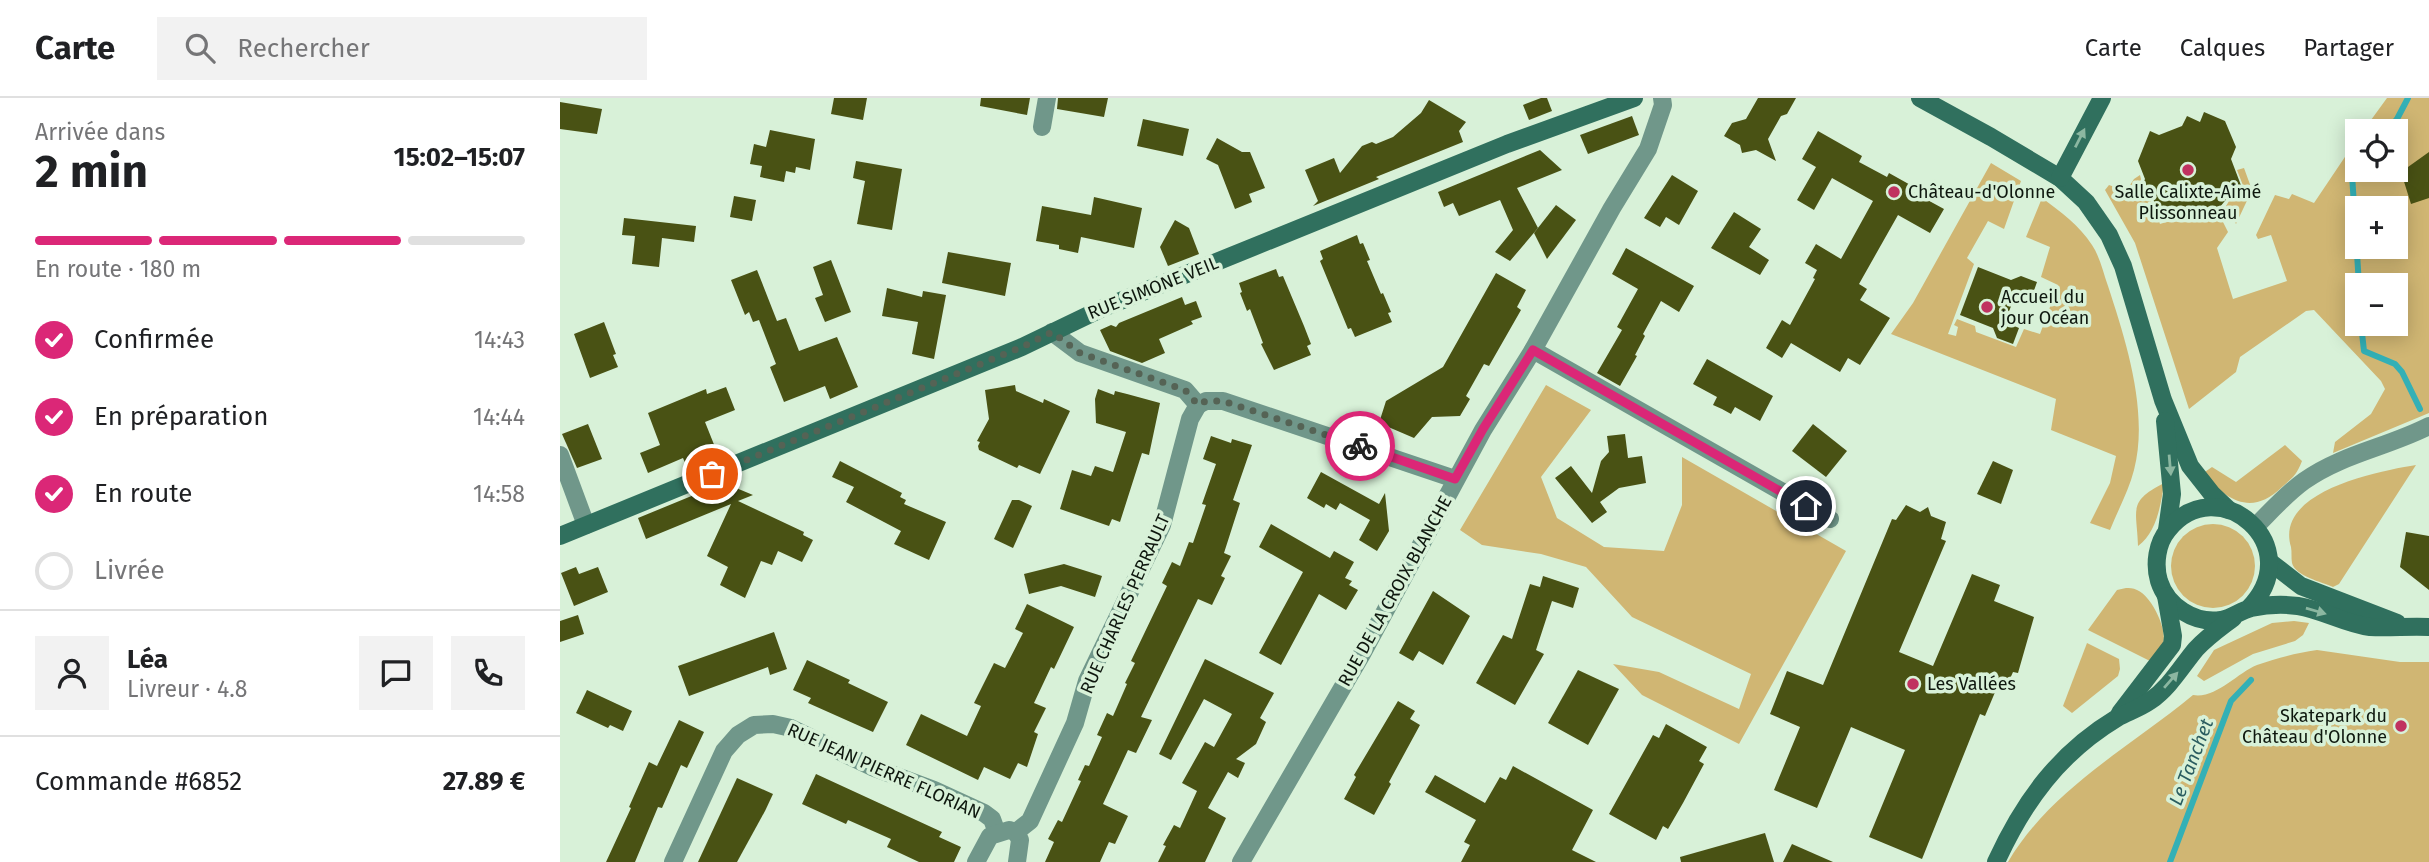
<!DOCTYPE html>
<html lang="fr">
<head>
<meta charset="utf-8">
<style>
  body { margin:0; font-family:"Fira Sans",sans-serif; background:#f2f2f2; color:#202124; height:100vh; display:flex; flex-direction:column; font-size:26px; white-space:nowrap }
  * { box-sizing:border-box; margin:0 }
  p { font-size:23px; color:#757577 }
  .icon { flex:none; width:38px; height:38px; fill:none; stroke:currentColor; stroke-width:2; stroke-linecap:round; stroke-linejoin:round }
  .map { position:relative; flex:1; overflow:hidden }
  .details { display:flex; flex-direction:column; background:#fff; width:560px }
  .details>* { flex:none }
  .tools { position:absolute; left:1785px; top:21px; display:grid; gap:14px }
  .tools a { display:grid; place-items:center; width:63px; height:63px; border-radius:0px; background:#fff; box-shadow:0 4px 18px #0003; font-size:35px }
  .pin { position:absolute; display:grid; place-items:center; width:60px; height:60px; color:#fff; margin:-30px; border:4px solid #fff; border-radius:50%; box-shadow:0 2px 7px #0007 }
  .courier { position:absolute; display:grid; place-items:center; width:70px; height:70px; margin:-35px; border:5px solid #db2777; border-radius:50%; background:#fff; color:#222; box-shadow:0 2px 9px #0007 }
  .head em { font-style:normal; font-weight:700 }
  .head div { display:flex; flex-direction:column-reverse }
  .head { display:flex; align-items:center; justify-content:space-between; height:119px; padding:0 35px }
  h1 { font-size:46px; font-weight:700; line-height:52px }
  .bar { display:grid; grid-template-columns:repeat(4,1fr); gap:10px 7px; align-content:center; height:84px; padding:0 35px }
  .bar i { height:9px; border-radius:5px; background:#e0e0e0 }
  .bar .current { background:#db2777 }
  .bar p { grid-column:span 4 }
  .line { display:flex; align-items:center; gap:18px; padding:0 35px; border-top:2px solid #e0e0e0 }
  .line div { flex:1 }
  .round { display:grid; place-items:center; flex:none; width:74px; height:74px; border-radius:0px; background:#f2f2f2 }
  ol { padding:0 35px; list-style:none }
  li { display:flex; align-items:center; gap:21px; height:77px }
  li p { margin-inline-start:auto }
  li .icon { padding:7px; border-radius:50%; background:#db2777; color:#fff; stroke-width:4 }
  li:last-child { color:#757577 }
  li i { width:38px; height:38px; border:4px solid #e0e0e0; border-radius:50% }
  header { display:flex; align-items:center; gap:42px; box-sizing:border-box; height:98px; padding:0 35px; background:#fff; border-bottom:2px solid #e0e0e0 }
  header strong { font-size:33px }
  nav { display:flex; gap:38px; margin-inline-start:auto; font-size:24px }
  .search { width:490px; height:63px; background:#f2f2f2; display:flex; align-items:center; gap:18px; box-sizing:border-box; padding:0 24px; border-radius:0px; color:#757577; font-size:26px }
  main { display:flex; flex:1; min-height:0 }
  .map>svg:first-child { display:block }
  .green { fill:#d0b673; fill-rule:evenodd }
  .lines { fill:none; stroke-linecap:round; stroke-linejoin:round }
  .stream { stroke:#33b0b6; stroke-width:6 }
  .building { fill:#495214 }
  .street { stroke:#70978a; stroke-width:18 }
  .secondary { stroke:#30705e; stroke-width:18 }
  .oneway { fill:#8cb7a1 }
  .done { stroke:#556355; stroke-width:7; stroke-dasharray:0 12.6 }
  .route { stroke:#db2777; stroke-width:9 }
  .poi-dot { fill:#c03260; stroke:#d8f1d8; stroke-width:2.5 }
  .labels { text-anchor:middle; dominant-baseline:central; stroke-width:7; stroke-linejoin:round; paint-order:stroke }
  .poi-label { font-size:18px; fill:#0e170e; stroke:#d8f1d8; text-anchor:start }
  .street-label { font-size:18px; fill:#0e170e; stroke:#d8f1d8 }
  .water-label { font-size:19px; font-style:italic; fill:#2b5d60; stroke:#d8f1d8 }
</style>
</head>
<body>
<header>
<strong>Carte</strong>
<div class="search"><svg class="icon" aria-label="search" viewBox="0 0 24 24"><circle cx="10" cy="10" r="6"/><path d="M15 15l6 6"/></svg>Rechercher</div>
<nav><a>Carte</a><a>Calques</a><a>Partager</a></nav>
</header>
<main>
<section class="details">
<div class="head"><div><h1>2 min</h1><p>Arrivée dans</p></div><em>15:02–15:07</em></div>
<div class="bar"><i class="current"></i><i class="current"></i><i class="current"></i><i></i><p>En route · 180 m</p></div>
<ol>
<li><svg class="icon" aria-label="check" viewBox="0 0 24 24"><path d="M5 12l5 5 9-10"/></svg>Confirmée<p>14:43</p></li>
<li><svg class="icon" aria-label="check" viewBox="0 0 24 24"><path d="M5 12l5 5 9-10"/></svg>En préparation<p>14:44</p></li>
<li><svg class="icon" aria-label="check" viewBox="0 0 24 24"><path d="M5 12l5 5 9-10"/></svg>En route<p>14:58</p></li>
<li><i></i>Livrée</li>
</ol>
<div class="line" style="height:126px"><a class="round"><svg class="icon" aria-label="person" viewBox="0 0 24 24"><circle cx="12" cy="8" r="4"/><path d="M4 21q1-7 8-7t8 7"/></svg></a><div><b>Léa</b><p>Livreur · 4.8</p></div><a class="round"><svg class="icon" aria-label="chat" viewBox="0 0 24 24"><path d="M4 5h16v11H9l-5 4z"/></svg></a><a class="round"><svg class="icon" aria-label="phone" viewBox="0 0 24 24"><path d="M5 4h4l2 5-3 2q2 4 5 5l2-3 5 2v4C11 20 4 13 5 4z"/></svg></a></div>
<div class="line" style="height:91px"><div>Commande #6852</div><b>27.89 €</b></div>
</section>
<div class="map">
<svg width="1869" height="764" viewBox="0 0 1869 764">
  <rect width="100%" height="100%" fill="#d8f1d8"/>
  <g class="green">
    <path d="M 1827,0 L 1869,0 L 1869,315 L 1773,355 L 1775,344 L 1811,316 L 1825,291 L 1821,283 L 1754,212 L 1746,213 L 1680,259 L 1676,274 L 1629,311 L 1575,145 L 1545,92 L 1549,87 L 1566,93 L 1574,81 L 1580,77 L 1581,81 L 1579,91 L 1588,96 L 1600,126 C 1616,120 1623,127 1636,123 L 1639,116 L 1649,112 L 1658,114 L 1668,134 L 1657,150 L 1673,201 L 1727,183 L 1711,137 L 1698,141 L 1696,137 L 1715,97 L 1729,101 L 1732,96 L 1754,105 L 1797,41 L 1797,72 L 1836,72 L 1836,33 L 1803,33 ZM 1797,110 L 1836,110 L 1836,149 L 1797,149 ZM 1797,187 L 1836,187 L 1836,226 L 1797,226 Z"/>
    <path d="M 1431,65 L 1461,83 L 1444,131 L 1428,123 L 1407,160 L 1414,166 L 1388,236 L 1396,238 L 1398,229 L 1394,227 L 1397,221 L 1415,228 L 1416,234 L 1456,249 L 1464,231 L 1480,236 L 1498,187 L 1481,179 L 1490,149 L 1466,139 L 1482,100 C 1501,114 1519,127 1532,147 C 1540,159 1543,174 1548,188 C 1566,243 1589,314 1574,372 C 1569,392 1558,412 1550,432 L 1530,425 L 1550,385 L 1556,358 L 1491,332 L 1496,301 L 1331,236 L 1353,205 Z"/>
    <polygon points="1684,70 1692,92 1676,126 1666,108 1674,95 1684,90 1677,72"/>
    <polygon points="986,287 1031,312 981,379 997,420 1044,449 1104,453 1122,407 1122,359 1286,453 1179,646 1082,597 1053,566 1099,574 1179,611 1191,576 1072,519 1026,469 981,456 922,447 900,432"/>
    <path d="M 1725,347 L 1742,363 C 1736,378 1733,379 1722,389 C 1691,419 1668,402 1642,376 L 1652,369 L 1676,384 Z"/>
    <path d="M 1856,367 L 1779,486 L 1773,489 C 1762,484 1735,478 1732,465 C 1731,460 1732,454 1731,449 C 1714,393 1819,373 1856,367 Z"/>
    <path d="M 1604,385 C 1601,406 1597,434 1578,448 C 1577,411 1567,404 1604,385 Z"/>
    <circle cx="1653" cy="468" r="42"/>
    <path d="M 1566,490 C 1569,490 1573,490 1577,492 C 1592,498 1610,535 1602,550 C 1599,555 1594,559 1590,563 L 1528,532 L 1557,492 Z"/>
    <polygon points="1734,523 1749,525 1743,537 1735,543 1693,556 1644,583 1637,578 1654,552 1712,525"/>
    <polygon points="1527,545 1559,561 1560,571 1558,578 1512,615 1503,608"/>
    <path d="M 1757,552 L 1840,564 L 1869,564 L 1869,764 L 1448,764 C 1491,691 1569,650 1633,597 C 1656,601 1677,575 1697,567 C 1717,560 1736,555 1757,552 Z"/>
  </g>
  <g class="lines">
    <g class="stream">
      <polyline points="1827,33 1837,21 1848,0"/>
      <polyline points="1797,70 1792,76 1799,187"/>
      <polyline points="1801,226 1804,253 1835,266 1842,274 1860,311"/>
      <polyline points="1610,764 1671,603 1691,582"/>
    </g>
  </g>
  <g class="building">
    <polygon points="274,0 307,0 303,22 271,16"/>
    <polygon points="421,0 470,0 467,17 420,8"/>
    <polygon points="498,0 548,0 544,19 497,11"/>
    <polygon points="981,0 987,0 992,13 969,22 963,7"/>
    <polygon points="1198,0 1236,0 1227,16 1221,18 1208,41 1216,63 1196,52 1182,55 1180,47 1164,38 1172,25 1186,21"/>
    <polygon points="869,2 906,24 899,33 903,44 816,79 819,81 753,108 758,103 745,72 774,60 780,75 802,48 812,44 816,46 833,39 861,15"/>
    <polygon points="0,4 42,11 37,36 0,31"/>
    <polygon points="1644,14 1665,23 1676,49 1671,61 1682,90 1672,94 1660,109 1633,120 1612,118 1602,122 1590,94 1581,90 1585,81 1578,63 1590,33 1599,37 1622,28 1627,18 1640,24"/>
    <polygon points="1072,18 1079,37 1028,56 1020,37"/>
    <polygon points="583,21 629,31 623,58 577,48"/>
    <polygon points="210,32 255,41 250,72 236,69 235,75 226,73 224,84 200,79 202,68 190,66 194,46 206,49"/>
    <polygon points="1258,33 1302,58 1299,64 1327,79 1329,75 1354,89 1351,93 1384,111 1370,135 1338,117 1299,186 1307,191 1300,202 1330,220 1300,267 1288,260 1280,274 1231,245 1222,260 1206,250 1222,222 1230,227 1255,181 1253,180 1257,172 1245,165 1256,146 1281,161 1313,103 1272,80 1254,112 1237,102 1256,69 1242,61"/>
    <polygon points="657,40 682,54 690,54 705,90 689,96 692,104 675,111 658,67 646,61"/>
    <polygon points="980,52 1002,72 957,90 978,130 950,163 935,154 953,132 940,102 899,118 893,105 884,109 878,94"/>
    <polygon points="1869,54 1869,100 1851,106 1841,74"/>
    <polygon points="296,63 342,71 332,132 297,126 305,83 293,80"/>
    <polygon points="1112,77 1138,93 1119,127 1106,119 1100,129 1084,120"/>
    <polygon points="174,98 196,102 192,123 170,119"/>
    <polygon points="534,99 582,110 574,150 521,139 518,155 499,151 499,147 476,143 482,108 531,117"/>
    <polygon points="996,107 1016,122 987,161 974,135"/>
    <polygon points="1174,114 1201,131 1189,149 1209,162 1200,177 1151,150"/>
    <polygon points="64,120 136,128 134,144 102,140 99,169 72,166 75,138 62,137"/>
    <polygon points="615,122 629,130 639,156 608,168 600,149"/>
    <polygon points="797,137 800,146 803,145 810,162 807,163 821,196 823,195 831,214 828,215 832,224 795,239 791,230 788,231 760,163 763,161 760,153"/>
    <polygon points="1066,150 1134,188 1119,214 1101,203 1083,236 1085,238 1075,257 1077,258 1060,288 1037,275 1062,232 1057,229 1078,191 1052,176"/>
    <polygon points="388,154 451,165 445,198 382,185"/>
    <polygon points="271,162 291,214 265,224 255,200 263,197 253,169"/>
    <polygon points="1418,169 1451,182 1461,178 1477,184 1471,201 1456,195 1445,224 1459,230 1453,246 1437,240 1433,230 1400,217"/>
    <polygon points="716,171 719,179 723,178 744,228 751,246 747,248 751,257 714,272 701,246 703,245 690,211 687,213 680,195 682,194 679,185"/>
    <polygon points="197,172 217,223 226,220 239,253 277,239 298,289 270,301 265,288 224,304 210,269 216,266 199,222 193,224 189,214 185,217 171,182"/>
    <polygon points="936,175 966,192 957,209 961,212 929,268 924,266 906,298 910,301 900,318 872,319 854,340 819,325 826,303 883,269"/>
    <polygon points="327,190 362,199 363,193 386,197 374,261 352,256 358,224 322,218"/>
    <polygon points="622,199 625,207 636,203 642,219 631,223 633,226 599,241 605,255 582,265 550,253 540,232 551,227 556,229 559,225"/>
    <polygon points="44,224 56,256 53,257 58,269 30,280 14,236"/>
    <polygon points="1147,261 1213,298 1200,323 1175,309 1171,316 1162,311 1153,307 1157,299 1133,286"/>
    <polygon points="455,287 456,293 483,305 484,301 510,313 480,376 459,367 457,370 419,352 418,348 420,344 417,343 429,321 425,292"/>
    <polygon points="166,289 175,312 145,324 157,354 126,367 123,360 88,375 80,355 100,347 88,315 146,291 147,296"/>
    <polygon points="538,291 554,297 555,293 567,296 600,305 589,357 582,355 560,424 552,421 549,428 500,411 512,372 531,378 535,368 553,374 566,334 536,325 535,301"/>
    <polygon points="28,326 42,361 17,370 2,336"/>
    <polygon points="1253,326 1287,353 1266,379 1232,353"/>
    <polygon points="1065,336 1068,360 1082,358 1086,385 1059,390 1040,404 1047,414 1032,425 995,380 1011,368 1032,395 1041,363 1049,354 1047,338"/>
    <polygon points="651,338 671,345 672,341 692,347 673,402 680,405 664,455 671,458 661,478 665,480 652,507 638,501 581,619 592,622 576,655 568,652 543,706 568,718 555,746 549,744 540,764 485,764 494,744 488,741 498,722 502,724 521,683 518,682 525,667 529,668 542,639 537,637 547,615 553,618 567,586 565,585 575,565 571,563 607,488 602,485 612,464 620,468 629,444 633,445 646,407 642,406 656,366 643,361"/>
    <polygon points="280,363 342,395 340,399 346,402 344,406 386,424 369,462 334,446 341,433 286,404 294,389 272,379"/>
    <polygon points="1433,363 1453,372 1441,406 1417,396"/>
    <polygon points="761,374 819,406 825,395 829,433 817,453 799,442 810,422 780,405 776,412 766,406 764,410 747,400"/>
    <polygon points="168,383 169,387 193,397 178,403 244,434 243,437 253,442 242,464 218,453 212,467 201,463 185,500 160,487 168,469 147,458 171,406 86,441 78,420"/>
    <polygon points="452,402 459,402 472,408 453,450 434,441"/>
    <polygon points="1346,407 1360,414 1368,409 1371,418 1386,424 1381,441 1386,443 1339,554 1373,568 1412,476 1440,487 1434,503 1474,519 1458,575 1453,574 1449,583 1441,580 1425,618 1420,616 1362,761 1309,739 1345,652 1291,629 1257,710 1214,692 1240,629 1210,616 1227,573 1263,587 1332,421 1336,422"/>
    <polygon points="711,426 770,460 774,453 794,464 785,480 792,483 789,487 798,492 786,512 759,496 721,567 699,555 743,474 699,449"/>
    <polygon points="1846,434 1869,438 1869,492 1840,469"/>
    <polygon points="504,466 542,478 535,499 501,488 469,496 464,476"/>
    <polygon points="16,469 19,476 38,469 48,494 14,508 1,475"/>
    <polygon points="983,478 1019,490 1013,510 992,503 976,552 984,556 955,607 916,585 943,537 952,541 970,486 980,489"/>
    <polygon points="873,493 910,518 883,567 859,553 853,563 839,555"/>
    <polygon points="467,506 514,529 494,571 491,569 474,605 486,610 474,634 478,636 467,669 458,665 450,681 424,669 418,682 346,647 361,616 407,638 421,608 414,605 434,565 445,570 463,535 455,531"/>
    <polygon points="18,517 24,536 0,544 0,523"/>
    <polygon points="214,534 227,571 210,577 208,569 129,598 118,568"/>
    <polygon points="645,561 714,595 700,620 706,624 696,646 676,661 685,665 678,680 668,674 648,710 666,720 645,764 598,764 606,748 603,747 614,727 620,730 637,693 622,685 645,644 654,649 672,616 644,601 611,662 599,656"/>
    <polygon points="247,562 290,582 288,585 328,604 313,634 248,605 251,600 233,592"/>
    <polygon points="1018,572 1059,591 1028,647 988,625"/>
    <polygon points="27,592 72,613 63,633 50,627 48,630 16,615"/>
    <polygon points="838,603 855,613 850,621 860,627 829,684 831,686 814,717 784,701 796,679 794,677"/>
    <polygon points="119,622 144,634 127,670 121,667 102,710 98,709 75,764 46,764 71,710 69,709 89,664 97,668"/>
    <polygon points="1106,626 1147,649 1139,663 1144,666 1123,705 1108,731 1103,728 1096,742 1049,716 1093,637 1099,640"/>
    <polygon points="953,668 1033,712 1012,752 1036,764 901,764 910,747 904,744 916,722 865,694 875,677 925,705 940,679 946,682"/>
    <polygon points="256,676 382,734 379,739 401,749 394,764 359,764 327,749 331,741 288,722 286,726 242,706"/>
    <polygon points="177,680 213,696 205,713 177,764 138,764"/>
    <polygon points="1205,735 1214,764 1121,764 1120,759"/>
    <polygon points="1232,746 1273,764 1223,764"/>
  </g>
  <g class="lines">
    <g class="street">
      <polyline points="482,29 487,0"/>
      <polyline points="492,234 520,255 625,292 638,307"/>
      <polyline points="973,252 1270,421"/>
      <polyline points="638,307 646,303 663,303 895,381"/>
      <polyline points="0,357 26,427"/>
      <path d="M 1696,428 C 1711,413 1726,396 1744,383 C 1782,356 1828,349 1869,328"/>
      <polyline points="456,734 460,742 457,764"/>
      <polyline points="113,764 164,653 178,637 194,627 213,626 231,630 312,669 374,692 424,715 432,721 437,735"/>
      <polyline points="416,764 430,738 449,732 456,734 470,723 515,625 527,583 602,427 630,321 638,307"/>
      <polyline points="681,764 802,556 923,332 973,252 1052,110 1088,51 1103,7 1102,0"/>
    </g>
    <g class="secondary">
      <polyline points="1360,0 1431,39 1500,80 1526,104 1549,137 1563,168 1603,302 1630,368 1652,396 1669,412"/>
      <polyline points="1500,80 1542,0"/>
      <polyline points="1605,323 1612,396 1607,432"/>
      <polyline points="0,438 462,249 543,210 947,46 1074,0"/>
      <polyline points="1710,464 1741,488 1837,525"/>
      <path d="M 1688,511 C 1751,448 1657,370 1608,432 C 1597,445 1594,466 1599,483 C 1607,508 1634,526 1661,522 C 1672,520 1680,513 1691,510 C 1705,507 1724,506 1738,508 C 1763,512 1786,526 1810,529 C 1830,530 1850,528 1869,529"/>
      <polyline points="1560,615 1612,547 1613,538 1606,498"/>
      <path d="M 1436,764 C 1464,703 1499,655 1557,620 C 1568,614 1580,610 1590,603 C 1610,589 1621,569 1636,551 C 1647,539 1660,530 1673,520"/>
    </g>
  </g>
  <defs><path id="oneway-solid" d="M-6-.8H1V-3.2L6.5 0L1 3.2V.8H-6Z" transform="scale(1.75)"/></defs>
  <g class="oneway">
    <use href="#oneway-solid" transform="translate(1520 40) rotate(-63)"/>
    <use href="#oneway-solid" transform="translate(1610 367) rotate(85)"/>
    <use href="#oneway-solid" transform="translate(1756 513) rotate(16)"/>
    <use href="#oneway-solid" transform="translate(1611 582) rotate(-49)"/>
  </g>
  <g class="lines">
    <polyline class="done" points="152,376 462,249 492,234 520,255 625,292 638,307 646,303 663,303 800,348"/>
    <polyline class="route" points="800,348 895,381 923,331 973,252 1246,408"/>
  </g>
  <g class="poi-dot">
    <circle cx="1628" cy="72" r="7"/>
    <circle cx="1334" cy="94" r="7"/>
    <circle cx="1427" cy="209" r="7"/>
    <circle cx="1353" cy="586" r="7"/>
    <circle cx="1841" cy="628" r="7"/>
  </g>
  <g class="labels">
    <g class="poi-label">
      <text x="1348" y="94">Château-d'Olonne</text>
      <text x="1628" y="94" text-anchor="middle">Salle Calixte-Aimé<tspan x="1628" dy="21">Plissonneau</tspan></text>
      <text x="1441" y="199">Accueil du<tspan x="1441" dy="21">jour Océan</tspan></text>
      <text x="1367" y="586">Les Vallées</text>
      <text x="1827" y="618" text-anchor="end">Skatepark du<tspan x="1827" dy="21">Château d'Olonne</tspan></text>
    </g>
    <g class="street-label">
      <text transform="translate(593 190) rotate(-22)">RUE SIMONE VEIL</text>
      <text transform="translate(835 493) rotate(-61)">RUE DE LA CROIX BLANCHE</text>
      <text transform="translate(565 506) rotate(-66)">RUE CHARLES PERRAULT</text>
      <text transform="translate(324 673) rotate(24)">RUE JEAN PIERRE FLORIAN</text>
    </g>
    <g class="water-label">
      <text transform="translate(1631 664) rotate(-69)">Le Tanchet</text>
    </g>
  </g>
</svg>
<div class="tools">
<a><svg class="icon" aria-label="locate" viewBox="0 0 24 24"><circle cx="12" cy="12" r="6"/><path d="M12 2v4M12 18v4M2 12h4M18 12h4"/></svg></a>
<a>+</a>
<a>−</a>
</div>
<div class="pin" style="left:152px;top:376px;background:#ea580c"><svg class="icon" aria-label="bag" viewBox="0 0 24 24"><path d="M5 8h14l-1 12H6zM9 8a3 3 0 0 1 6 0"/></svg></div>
<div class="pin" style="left:1246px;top:408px;background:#1f2937"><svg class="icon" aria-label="home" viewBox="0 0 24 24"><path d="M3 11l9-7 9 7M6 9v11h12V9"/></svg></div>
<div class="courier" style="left:800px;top:348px"><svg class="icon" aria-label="bike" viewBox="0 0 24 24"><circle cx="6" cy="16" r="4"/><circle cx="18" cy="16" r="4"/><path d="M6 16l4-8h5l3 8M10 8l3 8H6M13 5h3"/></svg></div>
</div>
</main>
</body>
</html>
